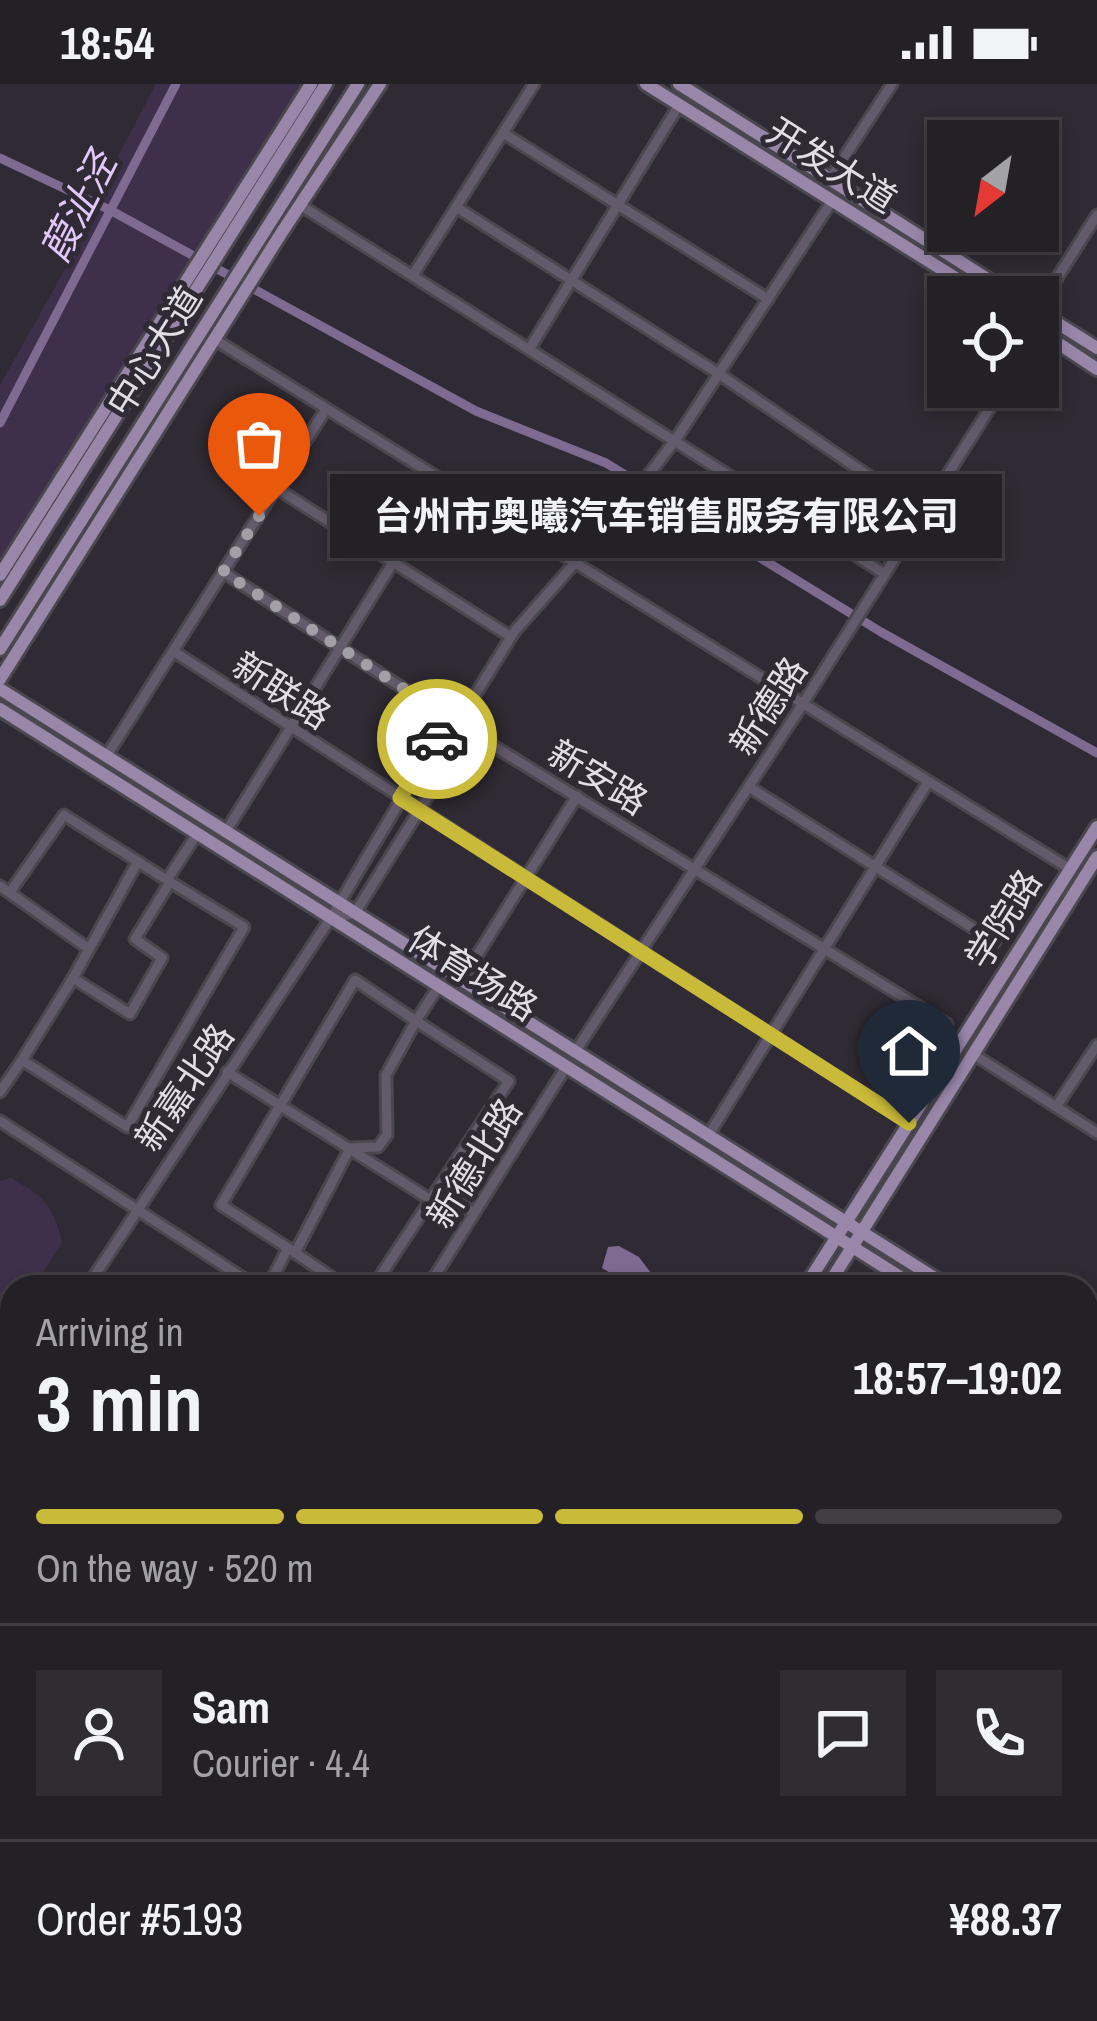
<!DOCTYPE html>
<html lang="en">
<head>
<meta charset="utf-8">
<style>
  body { margin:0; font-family:"Archivo Narrow","Noto Sans SC",sans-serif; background:#2f2d32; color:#f1f3f6; height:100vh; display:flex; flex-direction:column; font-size:45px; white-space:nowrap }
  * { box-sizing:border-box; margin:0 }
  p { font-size:39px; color:#a3a3a7 }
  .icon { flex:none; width:66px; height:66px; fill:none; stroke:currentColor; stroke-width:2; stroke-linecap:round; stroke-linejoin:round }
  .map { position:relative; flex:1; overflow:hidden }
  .details { position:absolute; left:0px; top:1191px; width:1098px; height:747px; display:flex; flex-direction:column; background:#232026; border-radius:36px 36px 0 0; box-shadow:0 6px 18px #0003,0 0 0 3px #403e43 }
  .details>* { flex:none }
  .needle { width:78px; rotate:211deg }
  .tools { position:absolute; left:927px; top:36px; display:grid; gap:24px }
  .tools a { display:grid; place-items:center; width:132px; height:132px; border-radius:0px; background:#232026; box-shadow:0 6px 18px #0003,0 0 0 3px #403e43; font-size:60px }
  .pin { position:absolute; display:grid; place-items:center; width:102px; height:102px; color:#fff; margin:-123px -51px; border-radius:50% 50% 50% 0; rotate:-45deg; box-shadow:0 0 12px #0007 }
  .pin .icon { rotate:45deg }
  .courier { position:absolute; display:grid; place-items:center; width:120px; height:120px; margin:-60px; border:9px solid #caba39; border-radius:50%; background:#fff; color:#222; box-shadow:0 3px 15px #0007 }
  .bubble { position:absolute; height:84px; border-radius:0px; background:#232026; box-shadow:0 6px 18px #0003,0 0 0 3px #403e43; font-size:39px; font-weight:700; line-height:84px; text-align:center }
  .summary em { font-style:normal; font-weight:700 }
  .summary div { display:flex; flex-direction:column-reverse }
  .summary { display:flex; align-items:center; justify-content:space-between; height:204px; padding:0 36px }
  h1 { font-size:78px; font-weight:700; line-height:90px }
  .bar { display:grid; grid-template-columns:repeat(4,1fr); gap:18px 12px; align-content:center; height:144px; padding:0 36px }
  .bar i { height:15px; border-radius:9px; background:#403e43 }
  .bar .selected { background:#caba39 }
  .bar p { grid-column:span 4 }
  .line { display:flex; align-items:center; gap:30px; padding:0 36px; border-top:3px solid #403e43 }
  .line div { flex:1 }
  .round { display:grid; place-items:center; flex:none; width:126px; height:126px; border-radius:0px; background:#2f2d32 }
  .status { display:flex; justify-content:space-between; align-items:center; height:84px; padding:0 60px; background:#232026; direction:ltr }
  .status svg { height:33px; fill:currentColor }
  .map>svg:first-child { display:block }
  .green { fill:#3e2f4b }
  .water { fill:#7f6a91 }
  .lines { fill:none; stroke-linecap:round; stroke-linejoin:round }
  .canal { stroke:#7f6a91; stroke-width:9 }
  .minor-casing { stroke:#4b474f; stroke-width:15 }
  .major-casing { stroke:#4b474f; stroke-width:18 }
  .minor { stroke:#635b6b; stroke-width:9 }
  .major { stroke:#9987aa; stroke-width:12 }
  .done { stroke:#a39fa7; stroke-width:12; stroke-dasharray:0 21.6 }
  .route { stroke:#caba39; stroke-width:15 }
  .labels { text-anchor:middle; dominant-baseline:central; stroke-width:10; stroke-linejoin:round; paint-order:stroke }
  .street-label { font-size:36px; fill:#e1dee5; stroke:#2f2a33 }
  .water-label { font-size:39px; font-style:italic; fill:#e2c8fb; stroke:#2f2a33 }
</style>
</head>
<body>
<div class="status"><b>18:54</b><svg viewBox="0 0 49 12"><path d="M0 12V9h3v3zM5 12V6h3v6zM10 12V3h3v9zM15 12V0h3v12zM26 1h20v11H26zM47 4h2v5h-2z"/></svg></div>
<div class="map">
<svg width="1097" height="1937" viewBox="0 0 1097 1937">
  <rect width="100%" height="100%" fill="#2f2a33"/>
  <g class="green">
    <polygon points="156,0 303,0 0,481 0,301 68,180 88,128"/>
    <path d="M 11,1094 C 44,1112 53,1121 62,1158 L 34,1203 L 12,1203 L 12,1240 L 0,1259 L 0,1097 Z"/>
    <polygon points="1086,1306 1097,1313 1097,1937 752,1937 735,1926 1086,1926"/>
    <polygon points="0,1733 12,1740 12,1926 95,1926 95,1937 0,1937"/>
  </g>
  <polygon class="water" points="619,1162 639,1173 654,1193 634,1203 602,1184 608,1163"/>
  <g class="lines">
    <g class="canal">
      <polyline points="0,74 110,126 476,327 606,379 881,548 1097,669"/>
      <polyline points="0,339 176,0"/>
    </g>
    <g class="minor-casing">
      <g id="minor">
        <polyline points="503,49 768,215"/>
        <polyline points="830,95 892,0"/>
        <polyline points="300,121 885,490"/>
        <polyline points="456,123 719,290 923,429"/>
        <polyline points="413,191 534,0"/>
        <polyline points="1038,224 1097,131"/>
        <polyline points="214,255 1070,785"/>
        <polyline points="530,264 679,21"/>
        <polyline points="276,404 511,553"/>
        <polyline points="223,488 469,647 947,940"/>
        <polyline points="173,567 909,1039"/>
        <polyline points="106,673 326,325"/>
        <polyline points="749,703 995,858"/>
        <polyline points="225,749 443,398"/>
        <polyline points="0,802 89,865"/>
        <polyline points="10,808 64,731 167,796"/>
        <polyline points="330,835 355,829 469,647 464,629"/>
        <polyline points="73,894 137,779"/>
        <polyline points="461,897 577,712"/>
        <polyline points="575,968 802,621 1003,303"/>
        <polyline points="973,970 1097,1049"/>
        <polyline points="22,976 73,894 130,930 162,874 135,855 170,798"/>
        <polyline points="227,988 431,1116"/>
        <polyline points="0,1008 22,976 127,1043 244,843 167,796 197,750"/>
        <polyline points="1056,1023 1097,961"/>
        <polyline points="0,1037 257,1203"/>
        <polyline points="708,1052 928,698"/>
        <polyline points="437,1106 474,1129"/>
        <polyline points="288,1164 221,1121 355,896 416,937 386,991 387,1051 378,1063 350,1064 295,1169"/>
        <polyline points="87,1203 330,835 449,635 464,629 514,548 625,422 676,355 832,117"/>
        <polyline points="268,1203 288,1164 346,1203"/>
        <polyline points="373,1203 509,997 416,937 438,903"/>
        <polyline points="428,1203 566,983"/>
        <polyline points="0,1343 12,1324"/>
        <polyline points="0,1717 12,1724"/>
        <polyline points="102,1926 104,1937"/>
      </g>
    </g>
    <g class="major-casing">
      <g id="major">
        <polyline points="646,0 986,213"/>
        <polyline points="679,0 1016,213"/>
        <polyline points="1038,227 1097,264"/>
        <polyline points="1038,246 1097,285"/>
        <polyline points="0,491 311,0"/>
        <polyline points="0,516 326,0"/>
        <polyline points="0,565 358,0"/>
        <polyline points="0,595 282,148 380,0"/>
        <polyline points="0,605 949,1203"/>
        <polyline points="0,625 916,1203"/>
        <polyline points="805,1203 1097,743"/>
        <polyline points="827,1203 1097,773"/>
        <polyline points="1086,1289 1097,1296"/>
        <polyline points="1086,1310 1097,1317"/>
        <polyline points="0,1474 12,1482"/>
        <polyline points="0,1491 12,1499"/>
        <polyline points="688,1926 705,1937"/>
        <polyline points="722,1926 739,1937"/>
        <polyline points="341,1937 348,1926"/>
        <polyline points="366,1937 373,1926"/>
      </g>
    </g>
    <use href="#minor" class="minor"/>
    <use href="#major" class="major"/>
  </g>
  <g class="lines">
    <polyline class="done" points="259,432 223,488 449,634 437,655"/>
    <polyline class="route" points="437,655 400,714 909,1039"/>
  </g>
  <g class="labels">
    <g class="street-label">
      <text transform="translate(832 81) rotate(32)">开发大道</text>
      <text transform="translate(154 267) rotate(-58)">中心大道</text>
      <text transform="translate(282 606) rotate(33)">新联路</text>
      <text transform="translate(768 622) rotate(-57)">新德路</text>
      <text transform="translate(598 693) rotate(31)">新安路</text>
      <text transform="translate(1003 835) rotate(-58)">学院路</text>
      <text transform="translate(473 889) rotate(32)">体育场路</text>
      <text transform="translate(184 1003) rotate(-56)">新嘉北路</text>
      <text transform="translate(474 1079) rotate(-58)">新德北路</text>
    </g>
    <g class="water-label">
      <text transform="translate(78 123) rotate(-63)">葭沚泾</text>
    </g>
  </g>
</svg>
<div class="tools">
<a><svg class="needle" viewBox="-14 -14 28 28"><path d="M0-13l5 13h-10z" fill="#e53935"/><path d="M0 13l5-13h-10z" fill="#a3a3a7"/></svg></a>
<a><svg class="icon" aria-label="locate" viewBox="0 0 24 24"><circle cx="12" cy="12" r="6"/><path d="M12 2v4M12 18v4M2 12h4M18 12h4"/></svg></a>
</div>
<div class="pin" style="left:259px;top:432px;background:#ea580c"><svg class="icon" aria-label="bag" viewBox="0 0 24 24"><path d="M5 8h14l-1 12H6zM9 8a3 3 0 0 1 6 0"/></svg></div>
<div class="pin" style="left:909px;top:1039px;background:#1f2937"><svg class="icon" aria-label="home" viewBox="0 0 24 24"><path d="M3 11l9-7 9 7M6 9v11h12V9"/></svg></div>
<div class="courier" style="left:437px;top:655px"><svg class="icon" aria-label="car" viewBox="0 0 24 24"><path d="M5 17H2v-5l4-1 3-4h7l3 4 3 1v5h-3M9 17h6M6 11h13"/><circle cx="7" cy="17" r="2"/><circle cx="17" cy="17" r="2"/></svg></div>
<div class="bubble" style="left:330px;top:390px;width:672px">台州市奥曦汽车销售服务有限公司</div>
<section class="details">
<div class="summary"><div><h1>3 min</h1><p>Arriving in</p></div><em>18:57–19:02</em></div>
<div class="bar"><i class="selected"></i><i class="selected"></i><i class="selected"></i><i></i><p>On the way · 520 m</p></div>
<div class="line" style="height:216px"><a class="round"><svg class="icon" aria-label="person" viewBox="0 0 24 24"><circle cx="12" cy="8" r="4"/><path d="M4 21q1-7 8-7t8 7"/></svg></a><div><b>Sam</b><p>Courier · 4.4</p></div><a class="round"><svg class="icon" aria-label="chat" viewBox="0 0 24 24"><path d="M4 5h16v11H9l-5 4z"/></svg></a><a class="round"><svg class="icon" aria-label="phone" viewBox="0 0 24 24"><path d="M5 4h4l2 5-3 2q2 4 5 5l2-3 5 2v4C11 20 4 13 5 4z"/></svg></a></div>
<div class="line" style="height:156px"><div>Order #5193</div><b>¥88.37</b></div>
</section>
</div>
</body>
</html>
